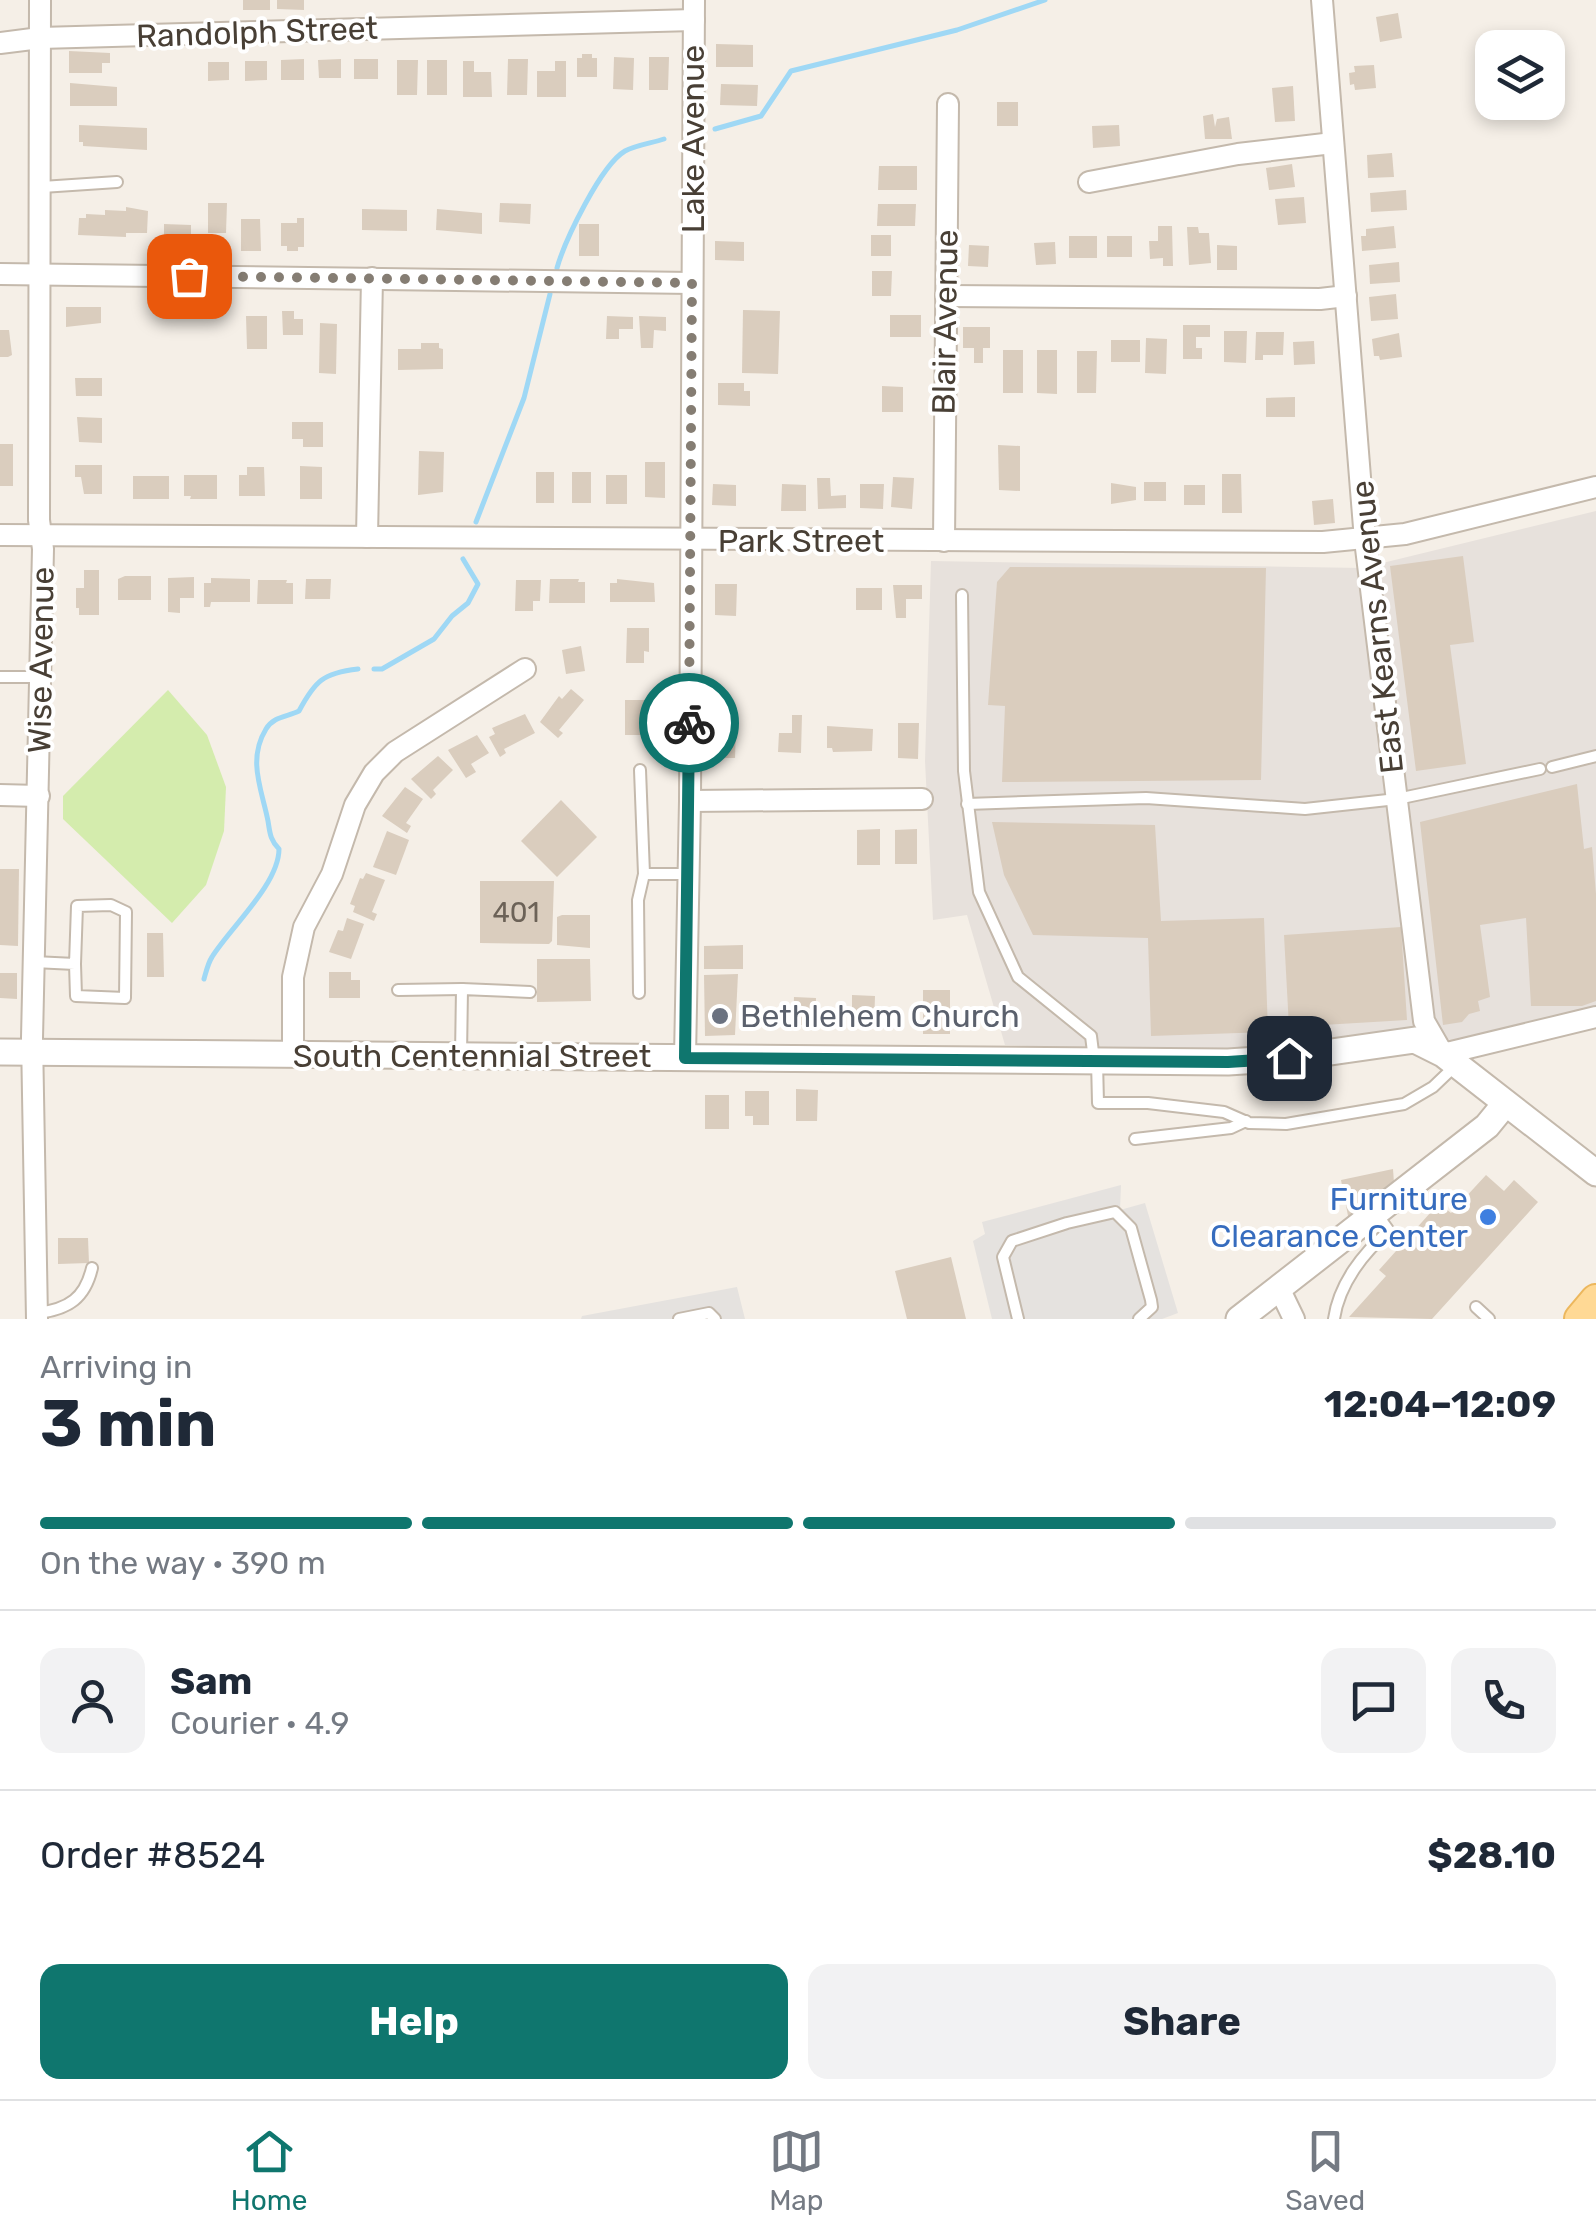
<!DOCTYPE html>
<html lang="en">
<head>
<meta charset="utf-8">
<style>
  body { margin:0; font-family:Rubik,sans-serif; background:#f2f2f3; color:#1f2937; height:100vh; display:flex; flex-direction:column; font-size:38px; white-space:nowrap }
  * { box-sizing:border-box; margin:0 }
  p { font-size:32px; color:#747a83 }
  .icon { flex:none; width:55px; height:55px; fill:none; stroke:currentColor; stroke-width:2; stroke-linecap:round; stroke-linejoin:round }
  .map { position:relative; height:1319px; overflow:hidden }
  .drawer { display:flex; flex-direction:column; background:#fff; flex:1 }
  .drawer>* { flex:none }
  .buttons { position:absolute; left:1475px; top:30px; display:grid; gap:20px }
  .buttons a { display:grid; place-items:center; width:90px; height:90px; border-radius:20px; background:#fff; box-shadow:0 5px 15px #0003; font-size:50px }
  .pin { position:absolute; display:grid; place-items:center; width:85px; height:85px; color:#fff; margin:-42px; border-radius:20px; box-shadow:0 5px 15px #0006 }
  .courier { position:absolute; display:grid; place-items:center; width:100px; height:100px; margin:-50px; border:8px solid #0f766e; border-radius:50%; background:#fff; color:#222; box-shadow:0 2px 12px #0007 }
  .head em { font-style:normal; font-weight:700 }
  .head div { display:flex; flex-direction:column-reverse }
  .head { display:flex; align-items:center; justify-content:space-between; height:170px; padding:0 40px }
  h1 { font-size:65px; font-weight:700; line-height:75px }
  .bar { display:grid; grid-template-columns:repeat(4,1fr); gap:15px 10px; align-content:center; height:120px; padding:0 40px }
  .bar i { height:12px; border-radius:8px; background:#e0e1e3 }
  .bar .active { background:#0f766e }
  .bar p { grid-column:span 4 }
  .line { display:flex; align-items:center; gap:25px; padding:0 40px; border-top:2px solid #e0e1e3 }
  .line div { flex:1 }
  .round { display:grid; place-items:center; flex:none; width:105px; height:105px; border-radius:20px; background:#f2f2f3 }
  .action { display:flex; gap:20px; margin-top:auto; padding:20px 40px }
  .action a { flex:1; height:115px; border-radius:20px; background:#0f766e; color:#fff; font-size:40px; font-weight:700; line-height:115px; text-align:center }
  .action a+a { background:#f2f2f3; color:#1f2937 }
  .tabs { display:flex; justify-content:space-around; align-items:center; height:140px; border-top:2px solid #e0e1e3; background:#fff; font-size:28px; color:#747a83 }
  .tabs a { display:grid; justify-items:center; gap:5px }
  .tabs .active { color:#0f766e }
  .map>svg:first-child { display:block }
  .industrial { fill:#e7e1dc }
  .green { fill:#d4ecad }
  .parking { fill:#e5e2df }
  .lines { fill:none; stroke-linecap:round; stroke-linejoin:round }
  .stream { stroke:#9fd8f5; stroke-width:5 }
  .building { fill:#dacdbe }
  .service-casing { stroke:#c4b9ac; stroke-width:14 }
  .minor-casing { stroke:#c4b9ac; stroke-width:24 }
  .tertiary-casing { stroke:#c4b9ac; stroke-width:29 }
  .primary-casing { stroke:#ecb75d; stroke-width:34 }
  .service { stroke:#fff; stroke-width:10 }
  .minor { stroke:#fff; stroke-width:20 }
  .tertiary { stroke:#fff; stroke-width:25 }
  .primary { stroke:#ffd995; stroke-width:30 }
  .done { stroke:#857d73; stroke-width:10; stroke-dasharray:0 18 }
  .route { stroke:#0f766e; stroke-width:12 }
  .worship-dot { fill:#6b7280; stroke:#fff; stroke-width:4 }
  .shop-dot { fill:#3f7fe0; stroke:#fff; stroke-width:4 }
  .labels { text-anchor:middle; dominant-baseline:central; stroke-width:8; stroke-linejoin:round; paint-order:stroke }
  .number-label { font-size:28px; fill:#6c6257 }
  .street-label { font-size:32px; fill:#483f35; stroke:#fff }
  .worship-label { font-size:32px; fill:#5b616d; stroke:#fff; text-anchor:start }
  .shop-label { font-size:32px; fill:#366cbe; stroke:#fff; text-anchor:end }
</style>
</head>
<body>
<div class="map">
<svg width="1596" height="1319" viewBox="0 0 1596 1319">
  <rect width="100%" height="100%" fill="#f5efe7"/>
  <polygon class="industrial" points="1596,511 1596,1006 1460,1042 1410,1031 1284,1048 1147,1051 1005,1045 967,915 933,920 925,761 931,561 1362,568"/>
  <polygon class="green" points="168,690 207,735 226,787 224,831 206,885 172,923 63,819 63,796"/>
  <g class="parking">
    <polygon points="1121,1185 1120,1210 1145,1203 1178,1313 1162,1319 992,1319 973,1241 985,1234 982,1222"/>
    <polygon points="737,1287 745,1319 581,1319 582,1316"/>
  </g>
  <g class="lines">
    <g class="stream">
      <polyline points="715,129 761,116 791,71 957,30 1045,0"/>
      <path d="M 557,268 C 565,240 601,165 625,151 C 636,145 652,143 664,139"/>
      <polyline points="476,522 524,398 550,294"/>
      <polyline points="374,669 382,669 434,639 452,616 468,603 478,584 463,559"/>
      <path d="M 204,979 C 206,972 208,963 212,957 C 230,928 279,884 279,849 C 270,840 270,833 268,821 C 262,790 247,760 266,729 C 274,716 287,717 299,711 C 315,681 323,673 358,669"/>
    </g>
  </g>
  <g class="building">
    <rect x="243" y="0" width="27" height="10"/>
    <polygon points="277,0 304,0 304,10 277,9"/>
    <polygon points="1398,13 1402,38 1380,42 1376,17"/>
    <polygon points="716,44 753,45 753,67 716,67"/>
    <polygon points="69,51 110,53 110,63 102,63 102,73 69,73"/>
    <polygon points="582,54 592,54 592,58 597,58 597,77 577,77 577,58 582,58"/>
    <polygon points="614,57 634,58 633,90 613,89"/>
    <polygon points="649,57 669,57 668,90 649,90"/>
    <polygon points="304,59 304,80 281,80 281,60"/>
    <polygon points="341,59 341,78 319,78 318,60"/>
    <rect x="354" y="59" width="24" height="20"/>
    <polygon points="508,59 528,59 527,95 507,95"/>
    <polygon points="397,60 418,60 417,95 397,95"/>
    <rect x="427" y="60" width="20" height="35"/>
    <polygon points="245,61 267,61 267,80 245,81"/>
    <polygon points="463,61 474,61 474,72 491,72 492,97 463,97"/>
    <polygon points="555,61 566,61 566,97 537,97 537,71 555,71"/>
    <polygon points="208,62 229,62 229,80 208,81"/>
    <polygon points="1374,65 1376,88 1355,90 1354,84 1350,85 1349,73 1355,72 1354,66"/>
    <polygon points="70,83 117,87 117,106 70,106"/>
    <polygon points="721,84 758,85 757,106 720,105"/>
    <polygon points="1293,86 1295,121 1275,122 1272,88"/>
    <rect x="997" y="102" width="21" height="24"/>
    <polygon points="1213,114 1215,127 1217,119 1229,117 1232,139 1205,139 1203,116"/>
    <polygon points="79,125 147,128 147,150 83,146 83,142 79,142"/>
    <polygon points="1119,125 1120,146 1093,148 1092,126"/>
    <polygon points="1392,153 1394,177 1368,178 1367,155"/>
    <polygon points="1292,164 1295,187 1269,190 1266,168"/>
    <polygon points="879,166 917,166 917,190 878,190"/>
    <polygon points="1406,190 1407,210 1371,212 1370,193"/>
    <polygon points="1304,197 1306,223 1278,225 1275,199"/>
    <polygon points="208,203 227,203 226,233 208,233"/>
    <polygon points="500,203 531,204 530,224 499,222"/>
    <polygon points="878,204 916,204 915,226 877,226"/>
    <polygon points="126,207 148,211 147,233 126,233 126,237 78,235 79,218 86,218 86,214 105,215 105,210 126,211"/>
    <polygon points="362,209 407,210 407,231 362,230"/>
    <polygon points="437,209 482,213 482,234 436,230"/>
    <polygon points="297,218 304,218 304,247 298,247 298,251 287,251 287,246 281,246 281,223 297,223"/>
    <polygon points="241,219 260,219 261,251 241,251"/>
    <polygon points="164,224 191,225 191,247 164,246"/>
    <rect x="579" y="224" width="20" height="32"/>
    <polygon points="1158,226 1172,226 1173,266 1163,266 1163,258 1150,259 1149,241 1158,241"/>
    <polygon points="1394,226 1396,248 1362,251 1361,236 1366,236 1366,229"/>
    <polygon points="1187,227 1198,227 1199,233 1209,233 1211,263 1189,265"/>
    <rect x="871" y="235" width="20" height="21"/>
    <rect x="1069" y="236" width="28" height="22"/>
    <rect x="1107" y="236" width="25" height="21"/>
    <polygon points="715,241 744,242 744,261 715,260"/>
    <polygon points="1055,242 1056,264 1036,265 1034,243"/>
    <polygon points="969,245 989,246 988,267 968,266"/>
    <polygon points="1217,245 1237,246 1237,270 1217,270"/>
    <polygon points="1399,262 1400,282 1370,284 1369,265"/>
    <polygon points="872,271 892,271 891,296 872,296"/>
    <polygon points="1396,294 1398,319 1371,321 1369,297"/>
    <polygon points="66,307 101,307 101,323 66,327"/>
    <polygon points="743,310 780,311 778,374 742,373"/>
    <polygon points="282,311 294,311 294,319 303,319 303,335 283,335"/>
    <rect x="890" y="315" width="31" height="22"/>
    <polygon points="246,316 267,316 267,349 247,349"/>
    <polygon points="607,316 633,317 633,329 619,329 619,339 606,339"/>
    <polygon points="639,316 666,317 666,331 654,330 653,348 641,348"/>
    <polygon points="320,323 337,324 336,374 319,373"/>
    <polygon points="1183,325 1210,325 1210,337 1196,337 1196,348 1202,348 1202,359 1183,359"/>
    <polygon points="963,327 990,327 990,348 983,348 983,363 974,363 974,348 963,348"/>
    <polygon points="0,330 9,330 12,355 8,357 0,357"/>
    <polygon points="1224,331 1247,331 1246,363 1224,362"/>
    <polygon points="1256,332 1284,332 1283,355 1263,355 1263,360 1255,360"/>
    <polygon points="1399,333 1402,357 1380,360 1379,356 1374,356 1372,339"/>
    <polygon points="1146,338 1167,339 1166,374 1145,373"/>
    <rect x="1111" y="340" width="29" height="22"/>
    <polygon points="1314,341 1315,364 1294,365 1293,342"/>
    <polygon points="421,343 439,343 439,348 443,349 443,369 398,370 398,349 421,349"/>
    <rect x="1003" y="350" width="20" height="43"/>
    <polygon points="1037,350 1057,350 1057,394 1037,393"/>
    <polygon points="1077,351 1097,351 1096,393 1077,393"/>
    <polygon points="75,378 102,378 102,396 76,396"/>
    <polygon points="718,383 744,383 744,391 750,391 750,406 718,405"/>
    <polygon points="882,386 903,387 903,412 882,412"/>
    <polygon points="1295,397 1295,417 1266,417 1266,398"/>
    <polygon points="77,417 102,418 102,443 79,442"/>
    <polygon points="292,422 323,422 323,447 303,447 303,439 292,439"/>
    <rect x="0" y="444" width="13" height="42"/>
    <polygon points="998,445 1020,446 1020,491 999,490"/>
    <polygon points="419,451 444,452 443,492 418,495"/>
    <polygon points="645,462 665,462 665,498 645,497"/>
    <polygon points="75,465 102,465 102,494 84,494 81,477 75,477"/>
    <polygon points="300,466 322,467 322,499 300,499"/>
    <polygon points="247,467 264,467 265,496 239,496 239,475 247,475"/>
    <rect x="536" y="472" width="18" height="31"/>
    <rect x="572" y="472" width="19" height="31"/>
    <polygon points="1222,474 1241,474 1242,513 1222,513"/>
    <polygon points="184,475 217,475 217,499 190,499 191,496 184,496"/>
    <rect x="606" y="475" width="21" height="29"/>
    <rect x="133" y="476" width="36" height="23"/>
    <polygon points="893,477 914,478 912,509 891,507"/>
    <polygon points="817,478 830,478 831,496 846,495 846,508 818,509"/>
    <rect x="1144" y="482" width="22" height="19"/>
    <polygon points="1111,483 1136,487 1136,500 1111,504"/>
    <polygon points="713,484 736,485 736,506 712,505"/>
    <polygon points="782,484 806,485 806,511 781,511"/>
    <polygon points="860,484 884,484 883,509 860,508"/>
    <rect x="1184" y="485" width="21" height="20"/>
    <polygon points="1333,499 1335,523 1314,525 1312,501"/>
    <polygon points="1463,556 1474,642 1450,645 1466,764 1416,771 1390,566"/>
    <polygon points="1010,567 1266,568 1261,780 1002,782 1005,706 988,705 997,582"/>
    <polygon points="84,570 99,570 99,615 79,615 79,608 76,608 76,588 84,588"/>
    <polygon points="125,576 151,576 151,600 118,600 118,579"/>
    <polygon points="194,577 194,598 180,598 180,613 168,612 168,578"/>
    <polygon points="211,578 250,579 250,602 211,602 210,607 204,607 204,583 211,583"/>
    <polygon points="306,579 331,579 330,599 305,599"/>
    <polygon points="550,579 579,579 578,582 585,582 585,603 549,603"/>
    <polygon points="617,579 654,583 655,602 610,602 610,583 617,583"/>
    <polygon points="258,580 287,580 286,583 293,583 293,604 257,604"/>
    <polygon points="516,580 541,580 540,601 533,601 533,611 515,611"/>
    <polygon points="715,584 737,584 736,616 715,615"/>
    <polygon points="893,585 922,585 922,599 906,599 906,618 896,618"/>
    <rect x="856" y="588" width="26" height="22"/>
    <polygon points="627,628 649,628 649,652 644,651 644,663 626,663"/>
    <polygon points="581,646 585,671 566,674 562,650"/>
    <polygon points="571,689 584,700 559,730 563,733 558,738 540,722 559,696 562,699"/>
    <polygon points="625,700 649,700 648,728 645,728 645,735 625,735"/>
    <polygon points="525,714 535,733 504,749 506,753 500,757 489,737 495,734 492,728"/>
    <polygon points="792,715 802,715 801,753 778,752 779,733 792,733"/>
    <polygon points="898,723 919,723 918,759 898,758"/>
    <polygon points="827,726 873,729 872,751 833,752 832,748 827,748"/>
    <polygon points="715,728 736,728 735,758 715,758"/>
    <polygon points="477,735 489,753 471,764 476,772 466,778 448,750"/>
    <polygon points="438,756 453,770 433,790 436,794 431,799 411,779"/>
    <polygon points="1577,784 1584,849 1592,847 1596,894 1596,1001 1582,1006 1531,1006 1526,918 1480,925 1490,997 1478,1001 1480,1011 1469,1014 1462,1022 1443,1025 1420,822"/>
    <polygon points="405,787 423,799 406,823 411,826 407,833 382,816"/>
    <polygon points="561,800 597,837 557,877 521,841"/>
    <polygon points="992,822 1155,825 1161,921 1264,918 1268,1032 1151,1036 1148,938 1033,935 1004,875"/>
    <polygon points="880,829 880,865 857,865 857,830"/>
    <polygon points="917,829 917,864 895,864 895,830"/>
    <polygon points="387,831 409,840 396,875 373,867"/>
    <polygon points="0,869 19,869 18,946 0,945"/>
    <polygon points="366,873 385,880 372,912 377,914 374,921 353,912 355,906 350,904 360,878 363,879"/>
    <polygon points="480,881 554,881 552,941 549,944 480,943"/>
    <polygon points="562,915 590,915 590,948 557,945 557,917"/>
    <polygon points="347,918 364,924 351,959 329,952 338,930 343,931"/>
    <polygon points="1401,927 1407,1020 1289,1027 1284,935"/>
    <polygon points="147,933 163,933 164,977 147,977"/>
    <polygon points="743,945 743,969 704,969 704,946"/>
    <polygon points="537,959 590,959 591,1001 537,1002"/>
    <polygon points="329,972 351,972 351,980 360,980 360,998 329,998"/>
    <polygon points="0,973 17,973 17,999 0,998"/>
    <polygon points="738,974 735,1035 705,1036 704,975"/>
    <rect x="923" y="990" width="27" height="44"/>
    <polygon points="852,995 875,996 874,1026 852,1026"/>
    <polygon points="794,997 816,998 815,1025 793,1025"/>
    <polygon points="796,1089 818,1090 817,1121 796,1121"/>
    <polygon points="745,1091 769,1091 769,1125 753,1125 753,1116 745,1116"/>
    <rect x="705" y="1095" width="24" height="34"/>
    <polygon points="1393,1169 1394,1183 1349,1221 1341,1180"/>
    <polygon points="1486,1175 1504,1191 1514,1180 1538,1202 1432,1319 1349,1317 1386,1276 1379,1270 1439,1203 1451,1213"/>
    <polygon points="58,1238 88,1238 89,1263 58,1264"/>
    <polygon points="951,1257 966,1319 907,1319 895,1271"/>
  </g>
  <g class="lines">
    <g class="service-casing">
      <g id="service">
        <polyline points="42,187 117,182"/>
        <polyline points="962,595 964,771 979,892 1018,977 1091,1036 1094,1060"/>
        <polyline points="0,677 40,677"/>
        <polyline points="1552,767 1596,756"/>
        <polyline points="640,770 644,874"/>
        <polyline points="967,804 1146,798 1305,809 1397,799 1540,769"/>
        <polyline points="34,962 75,964 76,996 125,998 126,912 111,905 77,906 75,964"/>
        <polyline points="398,990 462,989"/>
        <polyline points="639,993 638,900 644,874 688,874"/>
        <polyline points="461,1055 462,989 530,992"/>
        <polyline points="1097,1061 1098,1103 1148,1103 1224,1112 1249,1123 1286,1124 1404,1104 1433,1087 1456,1065"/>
        <polyline points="1135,1139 1231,1128 1246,1121"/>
        <polyline points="1476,1307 1489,1319"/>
        <path d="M 38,1313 C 69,1309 85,1298 92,1268"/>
        <polyline points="679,1319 709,1313 715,1319"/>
        <polyline points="1018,1319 1003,1257 1012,1241 1067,1223 1115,1212 1131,1228 1151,1300 1152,1307 1139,1319"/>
        <path d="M 1334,1319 C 1339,1284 1363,1253 1389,1231 L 1376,1213"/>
      </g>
    </g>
    <g class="minor-casing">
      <g id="minor">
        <polyline points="1322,0 1365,540 1424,1021 1443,1054 1596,1017"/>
        <polyline points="0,43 40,38 694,20"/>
        <polyline points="1089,182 1238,154 1333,143"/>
        <polyline points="0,274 692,283"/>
        <polyline points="946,296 1320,299 1346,296"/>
        <polyline points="0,535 1323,542 1405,534 1596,487"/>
        <polyline points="367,537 372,278"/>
        <polyline points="944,541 948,104"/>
        <polyline points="0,795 39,796"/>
        <polyline points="690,801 922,799"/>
        <polyline points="293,1055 293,977 304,927 332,874 355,805 374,773 395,752 525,669"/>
        <polyline points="685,1057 690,801 694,0"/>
        <polyline points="1280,1290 1294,1319"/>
        <polyline points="37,1319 32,1038 43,549 39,520 40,0"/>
      </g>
    </g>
    <g class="tertiary-casing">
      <g id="tertiary">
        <polyline points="0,1052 1228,1062 1289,1058 1415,1040 1443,1054 1596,1173"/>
        <polyline points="1239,1319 1487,1126 1505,1104"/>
      </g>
    </g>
    <g class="primary-casing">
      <polyline id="primary" points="1580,1319 1596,1300"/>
    </g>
    <use href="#service" class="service"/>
    <use href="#minor" class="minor"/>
    <use href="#tertiary" class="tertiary"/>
    <use href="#primary" class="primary"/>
  </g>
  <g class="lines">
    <polyline class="done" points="189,276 692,283 689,723"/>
    <polyline class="route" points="689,723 685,1058 1228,1062 1289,1058"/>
  </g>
  <circle class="worship-dot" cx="720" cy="1016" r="10"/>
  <circle class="shop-dot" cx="1488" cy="1217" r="10"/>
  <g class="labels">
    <g class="number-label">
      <text x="516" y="912">401</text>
    </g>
    <g class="street-label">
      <text transform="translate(257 32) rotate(-2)">Randolph Street</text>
      <text transform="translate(693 139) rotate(-90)">Lake Avenue</text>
      <text transform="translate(945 322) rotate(-89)">Blair Avenue</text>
      <text x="801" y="541">Park Street</text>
      <text transform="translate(1377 627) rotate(-96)">East Kearns Avenue</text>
      <text transform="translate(41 660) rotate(-89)">Wise Avenue</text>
      <text x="472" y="1056">South Centennial Street</text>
    </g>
    <g class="worship-label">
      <text x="740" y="1016">Bethlehem Church</text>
    </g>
    <g class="shop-label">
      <text x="1468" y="1199">Furniture<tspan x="1468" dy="37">Clearance Center</tspan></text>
    </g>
  </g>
</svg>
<div class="buttons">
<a><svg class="icon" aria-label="layers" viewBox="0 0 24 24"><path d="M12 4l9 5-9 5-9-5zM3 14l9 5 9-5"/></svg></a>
</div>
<div class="pin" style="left:189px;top:276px;background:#ea580c"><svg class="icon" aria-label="bag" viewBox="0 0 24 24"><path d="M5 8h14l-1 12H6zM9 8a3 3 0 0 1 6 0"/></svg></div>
<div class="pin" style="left:1289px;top:1058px;background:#1f2937"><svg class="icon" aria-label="home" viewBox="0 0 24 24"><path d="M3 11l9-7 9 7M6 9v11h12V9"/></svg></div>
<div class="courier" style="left:689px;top:723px"><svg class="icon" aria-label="bike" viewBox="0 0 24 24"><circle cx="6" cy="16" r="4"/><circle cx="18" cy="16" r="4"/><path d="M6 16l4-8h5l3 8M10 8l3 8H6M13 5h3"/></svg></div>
</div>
<section class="drawer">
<div class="head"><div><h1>3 min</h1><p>Arriving in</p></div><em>12:04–12:09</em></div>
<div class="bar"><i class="active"></i><i class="active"></i><i class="active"></i><i></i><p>On the way · 390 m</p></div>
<div class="line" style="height:180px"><a class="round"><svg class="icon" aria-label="person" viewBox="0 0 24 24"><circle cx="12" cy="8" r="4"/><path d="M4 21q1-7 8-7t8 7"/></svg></a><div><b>Sam</b><p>Courier · 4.9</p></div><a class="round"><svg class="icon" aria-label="chat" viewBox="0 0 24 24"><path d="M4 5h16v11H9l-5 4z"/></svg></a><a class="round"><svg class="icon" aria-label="phone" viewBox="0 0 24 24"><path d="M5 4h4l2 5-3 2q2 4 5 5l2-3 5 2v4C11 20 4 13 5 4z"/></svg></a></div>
<div class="line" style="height:130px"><div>Order #8524</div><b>$28.10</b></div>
<div class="action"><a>Help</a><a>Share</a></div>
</section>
<nav class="tabs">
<a class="active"><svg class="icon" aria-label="home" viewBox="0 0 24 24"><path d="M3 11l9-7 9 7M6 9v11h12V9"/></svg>Home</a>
<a><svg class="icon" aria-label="map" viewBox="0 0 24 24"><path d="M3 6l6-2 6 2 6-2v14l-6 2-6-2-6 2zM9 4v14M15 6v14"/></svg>Map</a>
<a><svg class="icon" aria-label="saved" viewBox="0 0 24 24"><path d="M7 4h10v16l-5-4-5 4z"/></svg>Saved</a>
</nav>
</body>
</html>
